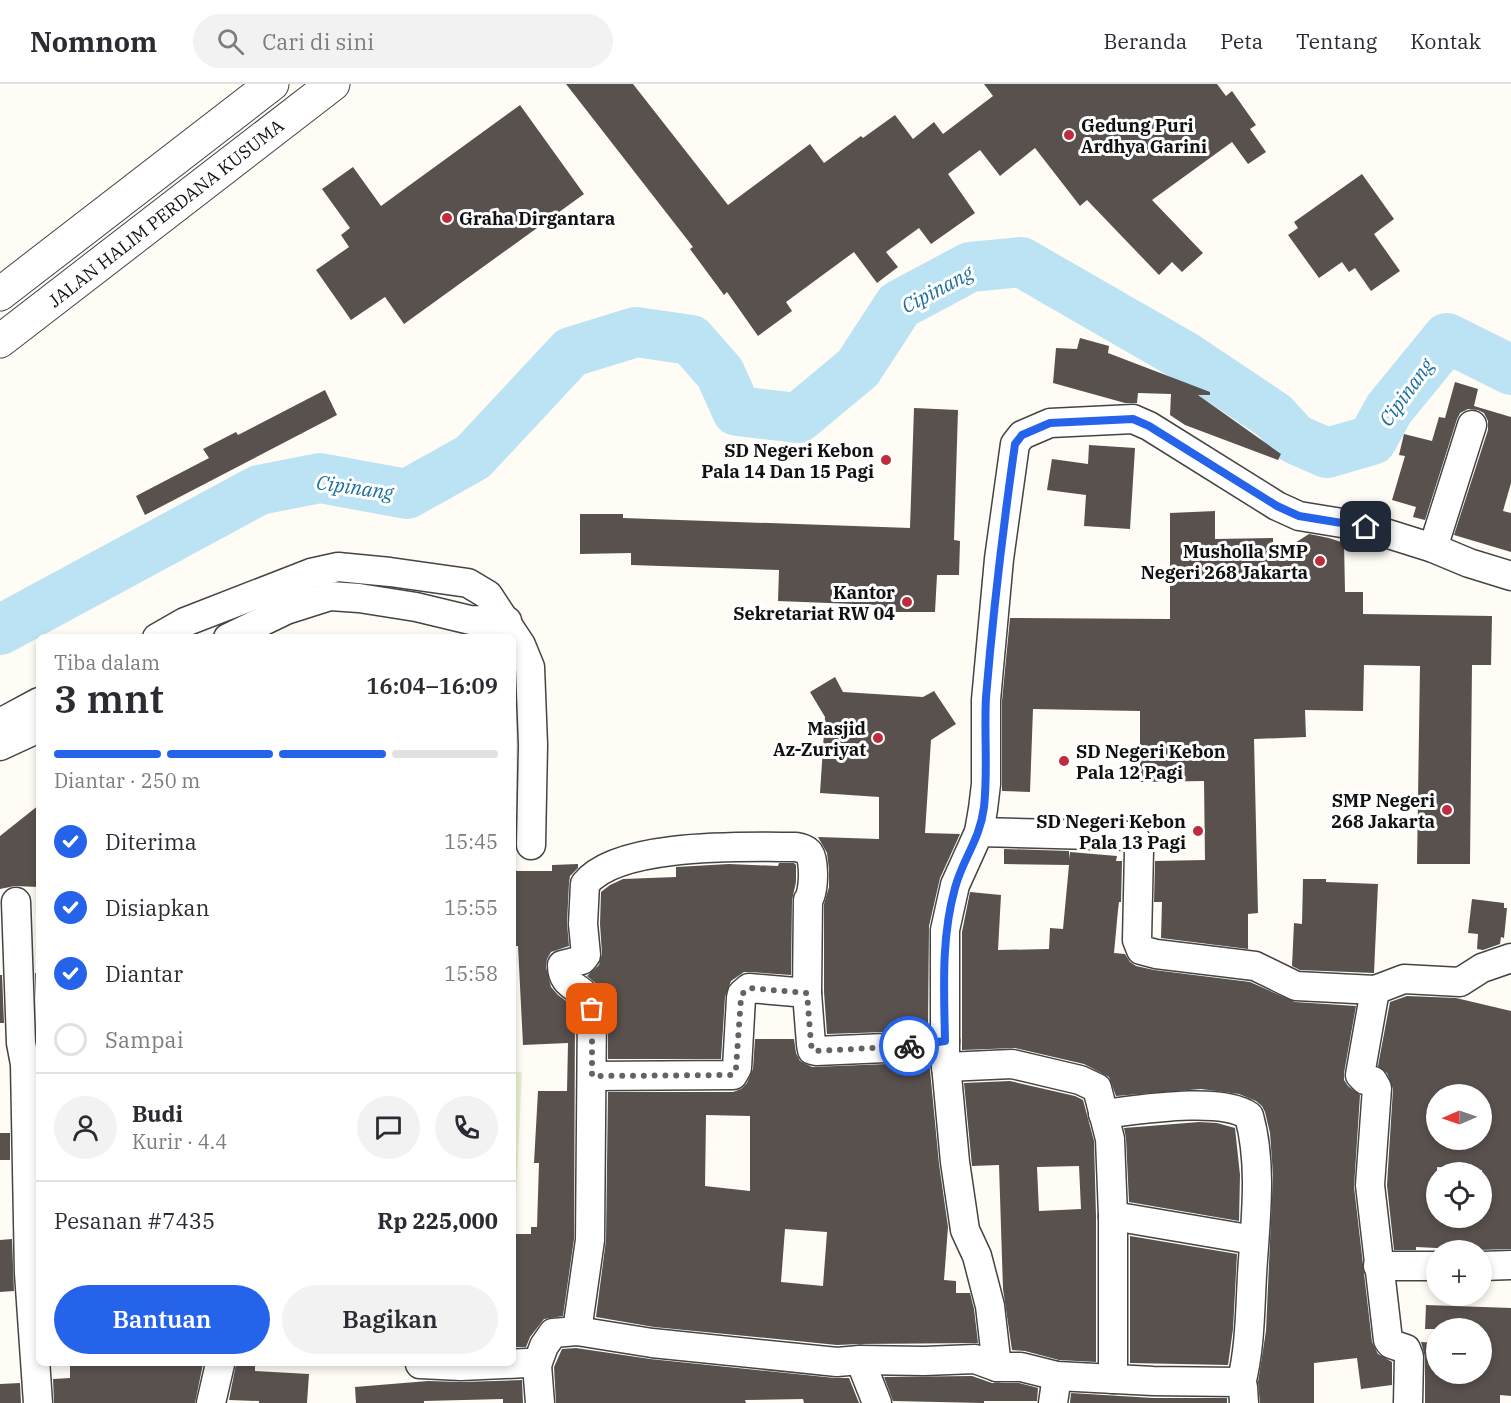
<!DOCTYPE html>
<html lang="id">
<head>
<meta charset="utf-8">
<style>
  body { margin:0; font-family:"IBM Plex Serif",serif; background:#f2f2f3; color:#2b2b33; height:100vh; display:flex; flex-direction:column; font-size:22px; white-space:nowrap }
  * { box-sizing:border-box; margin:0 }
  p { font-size:20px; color:#7c7c81 }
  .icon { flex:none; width:33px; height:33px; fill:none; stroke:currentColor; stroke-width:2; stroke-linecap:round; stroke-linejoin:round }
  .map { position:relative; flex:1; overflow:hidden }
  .details { position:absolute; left:36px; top:550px; width:480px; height:732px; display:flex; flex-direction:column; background:#fff; border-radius:9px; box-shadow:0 3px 9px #0003 }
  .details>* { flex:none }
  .needle { width:39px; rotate:268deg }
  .fabs { position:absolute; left:1426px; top:1000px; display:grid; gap:12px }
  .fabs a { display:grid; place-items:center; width:66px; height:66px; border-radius:50%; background:#fff; box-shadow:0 3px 9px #0003; font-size:30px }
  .pin { position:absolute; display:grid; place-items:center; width:51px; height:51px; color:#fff; margin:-26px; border-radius:12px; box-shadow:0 3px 9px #0006 }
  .courier { position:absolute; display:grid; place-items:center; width:60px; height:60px; margin:-30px; border:4px solid #2563eb; border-radius:50%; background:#fff; color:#222; box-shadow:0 2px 8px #0007 }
  .overview em { font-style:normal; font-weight:600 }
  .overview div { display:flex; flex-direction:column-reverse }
  .overview { display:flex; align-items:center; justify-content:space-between; height:102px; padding:0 18px }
  h1 { font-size:39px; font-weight:600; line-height:45px }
  .bar { display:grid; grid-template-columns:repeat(4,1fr); gap:9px 6px; align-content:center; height:72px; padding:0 18px }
  .bar i { height:8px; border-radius:4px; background:#e1e1e2 }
  .bar .active { background:#2563eb }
  .bar p { grid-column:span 4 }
  .line { display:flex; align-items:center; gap:15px; padding:0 18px; border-top:2px solid #e1e1e2 }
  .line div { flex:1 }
  .round { display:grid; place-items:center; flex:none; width:63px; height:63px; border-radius:32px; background:#f2f2f3 }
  ol { padding:0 18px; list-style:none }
  li { display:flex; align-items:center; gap:18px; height:66px }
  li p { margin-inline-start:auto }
  li .icon { padding:6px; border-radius:50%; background:#2563eb; color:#fff; stroke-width:4 }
  li:last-child { color:#7c7c81 }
  li i { width:33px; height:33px; border:3px solid #e1e1e2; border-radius:50% }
  .cta { display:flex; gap:12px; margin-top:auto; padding:12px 18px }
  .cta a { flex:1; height:69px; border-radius:36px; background:#2563eb; color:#fff; font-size:24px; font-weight:600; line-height:69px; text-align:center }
  .cta a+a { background:#f2f2f3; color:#2b2b33 }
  header { display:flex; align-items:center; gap:36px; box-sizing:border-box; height:84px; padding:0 30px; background:#fff; border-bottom:2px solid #e1e1e2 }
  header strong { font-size:28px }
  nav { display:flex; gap:33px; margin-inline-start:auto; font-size:21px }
  .search { width:420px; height:54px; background:#f2f2f3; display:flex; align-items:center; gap:15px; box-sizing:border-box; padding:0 21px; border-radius:33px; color:#7c7c81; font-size:22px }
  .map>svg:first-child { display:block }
  .pitch { fill:#e8f1d0 }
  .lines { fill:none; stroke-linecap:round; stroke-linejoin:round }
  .river { stroke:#bce3f4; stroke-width:50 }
  .building { fill:#59514e; fill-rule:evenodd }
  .minor-casing { stroke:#444; stroke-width:31 }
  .tertiary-casing { stroke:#444; stroke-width:35 }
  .minor { stroke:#fff; stroke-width:28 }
  .tertiary { stroke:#fff; stroke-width:33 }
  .done { stroke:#646361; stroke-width:6; stroke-dasharray:0 10.8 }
  .route { stroke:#2563eb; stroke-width:8 }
  .poi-dot { fill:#bd2d3e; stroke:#fff; stroke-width:2 }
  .labels { text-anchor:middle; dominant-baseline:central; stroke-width:6; stroke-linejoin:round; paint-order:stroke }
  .poi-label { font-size:18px; font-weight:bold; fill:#111; stroke:#fff; text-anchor:end }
  .street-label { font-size:18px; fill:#111; stroke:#fff }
  .water-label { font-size:20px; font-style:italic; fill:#1d70a0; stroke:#fff }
</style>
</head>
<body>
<header>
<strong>Nomnom</strong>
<div class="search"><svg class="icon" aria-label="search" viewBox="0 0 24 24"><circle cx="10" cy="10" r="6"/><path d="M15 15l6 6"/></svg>Cari di sini</div>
<nav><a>Beranda</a><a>Peta</a><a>Tentang</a><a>Kontak</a></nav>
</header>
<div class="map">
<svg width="1511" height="1319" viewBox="0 0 1511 1319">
  <rect width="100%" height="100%" fill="#fffcf5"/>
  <polygon class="pitch" points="513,988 522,988 515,1136 513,1135"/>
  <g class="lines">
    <polyline class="river" points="0,546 259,406 320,394 407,410 473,373 571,268 636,248 691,256 720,289 737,327 798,334 858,284 899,221 970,183 1021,178 1186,273 1274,332 1295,355 1327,369 1372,356 1389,325 1447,254 1511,286"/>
  </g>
  <g class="building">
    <polygon points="566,0 633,0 728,121 810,60 824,79 861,52 863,54 895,31 913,55 934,38 943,50 993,12 984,0 1217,0 1226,12 1232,7 1256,41 1250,45 1266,68 1248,80 1232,58 1152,116 1203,169 1182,188 1172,178 1159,191 1087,116 1080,122 1035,64 1000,92 980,66 948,90 975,129 931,160 919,144 886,168 898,183 877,199 854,168 786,218 792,227 758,252 727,208 724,211 690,165 693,163"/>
    <polygon points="520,21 584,110 404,240 385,213 351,236 316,186 349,163 341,151 350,144 322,105 353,83 381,122"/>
    <polygon points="1362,90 1394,135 1374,150 1400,187 1371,207 1355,184 1349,188 1342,178 1319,194 1288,151 1298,144 1294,138"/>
    <polygon points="1080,254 1109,262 1108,269 1210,308 1210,311 1198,311 1281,370 1278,376 1185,341 1170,331 1171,310 1138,309 1137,319 1125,319 1053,299 1056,264 1077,265"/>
    <polygon points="1455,298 1478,305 1474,322 1511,333 1511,399 1503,427 1511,429 1511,468 1454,451 1488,346 1488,337 1484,329 1478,326 1468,325 1460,329 1457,335 1425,436 1413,433 1416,423 1392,416 1405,372 1399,371 1404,350 1432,357 1439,333 1445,334"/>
    <polygon points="325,306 337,331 145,431 136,412 209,374 203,365 236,348 238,351"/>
    <polygon points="914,324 958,326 954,456 960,457 959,491 937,491 935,528 879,528 879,521 778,517 779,486 631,481 631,469 580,470 580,430 623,430 623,434 910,444"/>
    <polygon points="1089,361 1135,364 1130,445 1084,442 1086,411 1047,406 1052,375 1088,380"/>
    <polygon points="1215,427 1215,455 1273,454 1273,473 1309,450 1329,454 1344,459 1345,508 1363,508 1363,530 1492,532 1491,581 1472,581 1470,780 1417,780 1420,582 1364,581 1363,627 1305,626 1306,653 1254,655 1258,829 1248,830 1248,865 1161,854 1162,818 1154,818 1155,777 1205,776 1204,697 1140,698 1140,627 1033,625 1030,708 1002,707 1002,617 1010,534 1170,535 1170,429"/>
    <polygon points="835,593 843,608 923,613 934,607 956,640 931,656 925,749 960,750 940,794 929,842 928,942 885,948 827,950 824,908 824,820 829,803 829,785 827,769 818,753 879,755 879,713 820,709 825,633 810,608"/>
    <polygon points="39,721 39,803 15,802 0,805 0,752"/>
    <polygon points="1004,765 1069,767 1069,775 1070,768 1117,772 1116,777 1122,777 1121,818 1119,818 1118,826 1114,869 1125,870 1130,878 1136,882 1154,886 1250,898 1295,918 1356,922 1344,989 1344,996 1348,1002 1360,1011 1354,1103 1372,1258 1378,1270 1392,1278 1392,1301 1361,1305 1357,1274 1314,1279 1314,1319 1260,1319 1258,1298 1266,1247 1273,1091 1270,1049 1265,1028 1262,1022 1256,1017 1239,1010 1201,1005 1116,1012 1109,993 1084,980 1015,964 962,966 962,848 970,808 1001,811 998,866 1049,865 1050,844 1063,845 1069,781 1004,780"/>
    <polygon points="779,779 794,779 796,781 796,798 792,816 791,891 750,888 744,888 731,897 725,913 721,975 608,975 608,920 599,902 587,892 599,881 602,870 600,840 601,808 610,801 623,795 676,793 676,783 729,780 778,782"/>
    <polygon points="578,780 578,784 570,792 569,799 567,839 569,862 551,868 547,875 546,883 551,903 558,911 573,922 575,928 574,1155 563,1232 544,1235 530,1253 526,1263 513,1263 513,1150 531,1150 531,1143 537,1143 539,1079 534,1079 538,1007 567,1007 568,959 523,961 518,862 513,862 513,787 552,787 552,781"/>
    <polygon points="1303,795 1326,795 1326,798 1378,800 1374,889 1300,886 1292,882 1294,839 1302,840"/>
    <polygon points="1472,815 1504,819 1504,824 1507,824 1504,854 1501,853 1500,860 1483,866 1477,865 1478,850 1468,849"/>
    <polygon points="35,889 39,889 39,937 37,938"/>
    <polygon points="0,891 2,891 4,939 0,939"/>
    <path d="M 1407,912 L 1456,914 L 1511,927 L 1511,1165 L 1478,1166 L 1416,1163 L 1416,1166 L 1394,1166 L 1387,1101 L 1393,1005 L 1387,989 L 1378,982 L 1390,918 ZM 1437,1011 L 1482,1011 L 1482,1056 L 1437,1056 ZM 1437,1083 L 1482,1086 L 1482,1134 L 1437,1134 Z"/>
    <path d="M 755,955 L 794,955 L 796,969 L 800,977 L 812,983 L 887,980 L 929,976 L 939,1080 L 948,1143 L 944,1196 L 956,1197 L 956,1209 L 970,1209 L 974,1225 L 978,1259 L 860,1260 L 837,1261 L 654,1243 L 596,1233 L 606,1156 L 608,1008 L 733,1008 L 741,1005 L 747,999 L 753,985 ZM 706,1031 L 750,1032 L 750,1107 L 705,1102 ZM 785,1145 L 827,1148 L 823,1202 L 781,1198 Z"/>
    <path d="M 1010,997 L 1075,1012 L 1083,1016 L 1094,1057 L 1096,1132 L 1096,1278 L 1059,1276 L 1025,1267 L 1012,1266 L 1003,1205 L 999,1081 L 972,1082 L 964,999 ZM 1079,1082 L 1081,1125 L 1039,1127 L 1037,1083 Z"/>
    <polygon points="1199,1038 1217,1039 1235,1044 1240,1091 1239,1137 1129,1118 1126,1054 1124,1044"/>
    <rect x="0" y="1049" width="10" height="27"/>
    <polygon points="1130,1152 1237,1170 1233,1245 1228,1281 1130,1279"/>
    <polygon points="12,1155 14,1207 0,1208 0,1156"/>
    <polygon points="1426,1221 1511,1224 1511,1312 1500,1311 1500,1319 1425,1319 1425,1273 1421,1258 1437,1259 1437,1290 1482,1290 1482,1245 1425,1245"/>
    <polygon points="576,1264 650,1275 835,1294 849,1294 859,1319 804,1319 803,1315 745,1316 746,1319 556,1319 554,1283 562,1265"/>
    <polygon points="70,1280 203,1280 195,1319 54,1319 53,1295 70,1294"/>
    <polygon points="236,1280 255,1280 255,1287 309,1290 307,1319 259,1319 259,1317 229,1316"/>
    <polygon points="972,1292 992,1299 1019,1299 1038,1304 1037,1317 984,1317 984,1319 893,1317 884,1293"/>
    <polygon points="522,1296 523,1319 503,1319 503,1315 424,1317 424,1319 356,1319 355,1303 428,1297 462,1298"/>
    <polygon points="20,1299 21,1319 0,1319 0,1300"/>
    <polygon points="1071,1309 1153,1314 1227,1314 1227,1319 1070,1319"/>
  </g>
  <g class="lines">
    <g class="minor-casing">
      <g id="minor">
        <polyline points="1433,464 1472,341"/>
        <polyline points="157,554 185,538 311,489 338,483 390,488 468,499 488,511 521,561 530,583 533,661 531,761"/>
        <polyline points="228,554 286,526 330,512 359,514 416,523 470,536 507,537"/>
        <polyline points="0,639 39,618"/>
        <polyline points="0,662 39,644"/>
        <polyline points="979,748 1131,752 1135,754 1139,766 1137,856 1141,866 1156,870 1255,882 1296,902 1375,906 1404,895 1460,898 1482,884 1511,874"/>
        <polyline points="16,818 21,959 25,980 29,1189 38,1319"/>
        <polyline points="1375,906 1360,991 1365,996 1373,997 1377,1004 1370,1101 1388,1256 1391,1260 1406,1265 1409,1273 1408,1319"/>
        <polyline points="946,983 1012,980 1080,996 1097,1004 1110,1055 1113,1132 1113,1295"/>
        <polyline points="592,992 733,991 737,984 741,914 742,910 749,904 807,909 811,960 812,966 816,967 886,964 945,957"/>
        <path d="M 1103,1030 C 1138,1026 1221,1012 1249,1032 C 1263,1082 1255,1140 1252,1191 C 1250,1228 1250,1265 1241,1300"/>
        <polyline points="1113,1132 1254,1156"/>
        <polyline points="1378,1182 1437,1182"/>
        <polyline points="1482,1182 1511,1181"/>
        <path d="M 577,1247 L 590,1156 L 592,925 C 587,900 562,907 562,881 L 582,876 L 586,871 L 583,840 L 585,800 C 618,758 746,763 796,763 C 801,764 806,765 809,769 C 815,777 814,809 808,816 L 807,909"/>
        <polyline points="860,1276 877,1319"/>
        <polyline points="420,1280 461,1282 527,1279 537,1281 544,1262 553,1249 577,1247 652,1259 837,1278 860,1276 924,1277 975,1275 997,1283 1021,1283 1057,1292 1153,1297 1237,1298 1243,1303 1244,1319"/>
        <polyline points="537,1281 540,1319"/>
        <polyline points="997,1283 990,1222 977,1172 965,1146 955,1078 945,970 945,846 955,801 979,748 983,725 986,700 986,616 999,475 1015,360 1022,351 1050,339 1133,335 1149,342 1277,422 1299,432 1366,443 1433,464 1469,479 1511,492"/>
        <polyline points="211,1319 220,1280"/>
        <polyline points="1053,1319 1057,1292"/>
      </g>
    </g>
    <g class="tertiary-casing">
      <g id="tertiary">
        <polyline points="0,210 272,0"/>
        <polyline points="0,257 333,0"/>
      </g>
    </g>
    <use href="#minor" class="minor"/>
    <use href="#tertiary" class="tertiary"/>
  </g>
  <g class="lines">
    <polyline class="done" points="592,925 592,992 733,991 736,984 741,914 742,910 749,904 807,909 811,960 812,966 816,967 909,962"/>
    <path class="route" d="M 909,962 L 945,957 C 944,905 941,854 955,804 C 963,774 980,756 984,723 C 988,686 984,650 986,613 C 993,529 1003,444 1015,360 L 1022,351 L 1050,339 L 1133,335 L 1149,342 L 1277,422 L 1299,432 L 1366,443"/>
  </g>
  <g class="poi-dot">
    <circle cx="1069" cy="51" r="6"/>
    <circle cx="447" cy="134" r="6"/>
    <circle cx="886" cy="376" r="6"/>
    <circle cx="1320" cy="477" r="6"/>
    <circle cx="907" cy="518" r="6"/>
    <circle cx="878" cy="654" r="6"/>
    <circle cx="1064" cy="677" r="6"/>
    <circle cx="1447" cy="726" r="6"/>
    <circle cx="1198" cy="747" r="6"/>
  </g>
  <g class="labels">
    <g class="poi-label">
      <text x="1081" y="41" text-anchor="start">Gedung Puri<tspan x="1081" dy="21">Ardhya Garini</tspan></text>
      <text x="459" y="134" text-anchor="start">Graha Dirgantara</text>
      <text x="874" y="366">SD Negeri Kebon<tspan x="874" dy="21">Pala 14 Dan 15 Pagi</tspan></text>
      <text x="1308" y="467">Musholla SMP<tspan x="1308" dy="21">Negeri 268 Jakarta</tspan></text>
      <text x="895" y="508">Kantor<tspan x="895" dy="21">Sekretariat RW 04</tspan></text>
      <text x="866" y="644">Masjid<tspan x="866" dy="21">Az-Zuriyat</tspan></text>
      <text x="1076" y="667" text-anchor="start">SD Negeri Kebon<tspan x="1076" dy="21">Pala 12 Pagi</tspan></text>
      <text x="1435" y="716">SMP Negeri<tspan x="1435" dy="21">268 Jakarta</tspan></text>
      <text x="1186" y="737">SD Negeri Kebon<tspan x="1186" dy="21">Pala 13 Pagi</tspan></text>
    </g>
    <g class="street-label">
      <text transform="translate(166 129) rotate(-38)">JALAN HALIM PERDANA KUSUMA</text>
    </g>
    <g class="water-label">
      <text transform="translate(937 205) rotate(-28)">Cipinang</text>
      <text transform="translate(1406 308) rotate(-54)">Cipinang</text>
      <text transform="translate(355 403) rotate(8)">Cipinang</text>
    </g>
  </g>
</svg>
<div class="fabs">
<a><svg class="needle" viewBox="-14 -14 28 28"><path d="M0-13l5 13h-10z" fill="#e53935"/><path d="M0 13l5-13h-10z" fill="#7c7c81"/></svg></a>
<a><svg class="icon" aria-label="locate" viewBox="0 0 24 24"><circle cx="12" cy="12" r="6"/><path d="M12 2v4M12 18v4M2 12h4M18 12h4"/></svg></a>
<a>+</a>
<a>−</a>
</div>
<div class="pin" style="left:592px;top:925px;background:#ea580c"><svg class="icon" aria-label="bag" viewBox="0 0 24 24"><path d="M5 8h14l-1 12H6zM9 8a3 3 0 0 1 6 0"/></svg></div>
<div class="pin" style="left:1366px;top:443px;background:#1f2937"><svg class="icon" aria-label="home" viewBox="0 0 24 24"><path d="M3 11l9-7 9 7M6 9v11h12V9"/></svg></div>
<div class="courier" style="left:909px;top:962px"><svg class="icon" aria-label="bike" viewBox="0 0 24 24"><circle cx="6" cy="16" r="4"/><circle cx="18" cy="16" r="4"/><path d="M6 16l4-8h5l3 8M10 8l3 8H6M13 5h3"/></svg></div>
<section class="details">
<div class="overview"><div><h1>3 mnt</h1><p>Tiba dalam</p></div><em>16:04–16:09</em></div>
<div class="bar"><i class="active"></i><i class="active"></i><i class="active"></i><i></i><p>Diantar · 250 m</p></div>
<ol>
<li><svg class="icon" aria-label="check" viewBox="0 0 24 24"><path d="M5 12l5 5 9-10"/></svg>Diterima<p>15:45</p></li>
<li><svg class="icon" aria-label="check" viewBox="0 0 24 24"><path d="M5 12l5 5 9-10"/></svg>Disiapkan<p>15:55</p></li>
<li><svg class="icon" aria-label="check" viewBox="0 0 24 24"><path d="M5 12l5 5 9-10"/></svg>Diantar<p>15:58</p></li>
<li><i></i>Sampai</li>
</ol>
<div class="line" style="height:108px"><a class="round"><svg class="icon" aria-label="person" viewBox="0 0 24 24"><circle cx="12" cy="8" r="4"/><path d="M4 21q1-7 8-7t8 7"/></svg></a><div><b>Budi</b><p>Kurir · 4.4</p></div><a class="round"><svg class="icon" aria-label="chat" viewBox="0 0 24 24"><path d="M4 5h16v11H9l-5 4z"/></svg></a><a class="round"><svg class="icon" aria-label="phone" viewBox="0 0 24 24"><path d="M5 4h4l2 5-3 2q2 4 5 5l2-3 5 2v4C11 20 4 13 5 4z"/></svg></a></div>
<div class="line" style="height:78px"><div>Pesanan #7435</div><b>Rp 225,000</b></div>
<div class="cta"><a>Bantuan</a><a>Bagikan</a></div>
</section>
</div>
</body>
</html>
